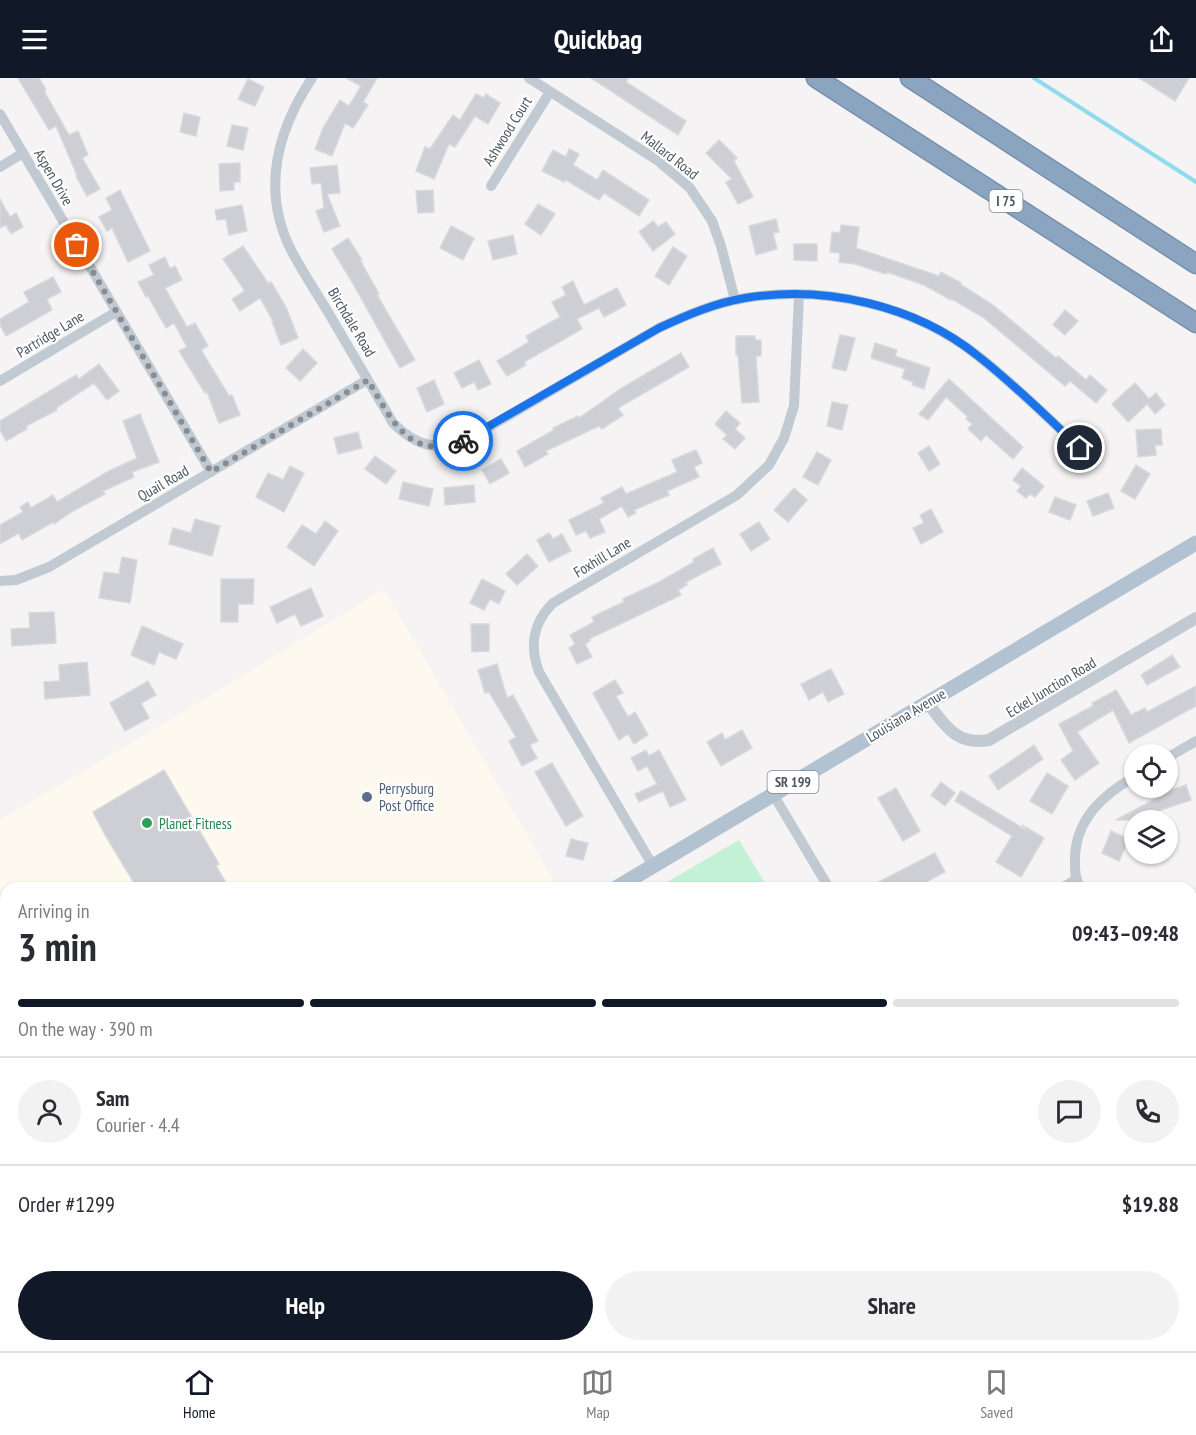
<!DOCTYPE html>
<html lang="en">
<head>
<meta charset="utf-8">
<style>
  body { margin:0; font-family:"PT Sans Narrow",sans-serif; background:#f2f2f3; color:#2b2b33; height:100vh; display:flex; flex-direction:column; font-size:22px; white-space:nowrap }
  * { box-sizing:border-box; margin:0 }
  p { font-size:20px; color:#7c7c81 }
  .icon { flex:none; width:33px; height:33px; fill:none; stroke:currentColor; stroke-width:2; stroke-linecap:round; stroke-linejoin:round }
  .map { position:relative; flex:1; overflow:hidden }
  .sheet { position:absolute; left:0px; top:804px; width:1197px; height:470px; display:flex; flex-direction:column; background:#fff; border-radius:18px 18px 0 0; box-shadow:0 2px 4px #0004 }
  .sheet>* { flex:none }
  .tools { position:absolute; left:1124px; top:666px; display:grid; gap:12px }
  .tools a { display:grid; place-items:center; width:54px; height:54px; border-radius:50%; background:#fff; box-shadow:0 2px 4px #0004; font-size:30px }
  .pin { position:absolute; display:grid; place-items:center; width:51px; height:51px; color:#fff; margin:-26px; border:3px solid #fff; border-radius:50%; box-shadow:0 2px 6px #0007 }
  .courier { position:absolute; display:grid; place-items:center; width:60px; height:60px; margin:-30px; border:4px solid #1a73e8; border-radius:50%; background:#fff; color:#222; box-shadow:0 2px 8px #0007 }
  .head em { font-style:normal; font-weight:700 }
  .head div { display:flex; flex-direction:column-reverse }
  .head { display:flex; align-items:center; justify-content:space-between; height:102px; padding:0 18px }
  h1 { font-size:39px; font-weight:700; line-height:45px }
  .bar { display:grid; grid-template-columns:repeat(4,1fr); gap:9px 6px; align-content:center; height:72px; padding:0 18px }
  .bar i { height:8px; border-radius:4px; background:#e1e1e2 }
  .bar .active { background:#111827 }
  .bar p { grid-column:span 4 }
  .line { display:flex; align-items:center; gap:15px; padding:0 18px; border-top:2px solid #e1e1e2 }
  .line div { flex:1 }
  .round { display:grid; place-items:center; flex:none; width:63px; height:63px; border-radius:32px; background:#f2f2f3 }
  .cta { display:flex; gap:12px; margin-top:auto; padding:12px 18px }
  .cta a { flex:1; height:69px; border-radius:36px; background:#111827; color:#fff; font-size:24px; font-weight:700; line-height:69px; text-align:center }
  .cta a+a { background:#f2f2f3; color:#2b2b33 }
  header { display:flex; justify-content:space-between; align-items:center; height:78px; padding:0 18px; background:#111827; color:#fff; font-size:27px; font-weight:700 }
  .dock { display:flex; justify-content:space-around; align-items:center; height:84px; border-top:2px solid #e1e1e2; background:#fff; font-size:16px; color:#7c7c81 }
  .dock a { display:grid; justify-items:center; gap:3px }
  .dock .active { color:#111827 }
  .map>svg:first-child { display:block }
  .commercial { fill:#fdf9ef }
  .green { fill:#c3f1d5 }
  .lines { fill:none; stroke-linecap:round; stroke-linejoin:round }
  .stream { stroke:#90daee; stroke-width:4 }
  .building { fill:#cdcfd5; stroke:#d7d9de; stroke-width:1.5 }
  .motorway-casing { stroke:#7690ad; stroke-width:21 }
  .service { stroke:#c1cad2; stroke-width:5 }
  .minor { stroke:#c1cad2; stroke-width:10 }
  .tertiary { stroke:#c1cad2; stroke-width:12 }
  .primary { stroke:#b3c2d1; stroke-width:15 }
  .motorway { stroke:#8ba5c1; stroke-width:18 }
  .done { stroke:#868d94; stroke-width:6; stroke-dasharray:0 10.8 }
  .route { stroke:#1a73e8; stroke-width:8 }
  .service-dot { fill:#5c6f8a; stroke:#fff; stroke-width:2 }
  .leisure-dot { fill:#2e9e5b; stroke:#fff; stroke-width:2 }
  .labels { text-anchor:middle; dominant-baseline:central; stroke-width:4.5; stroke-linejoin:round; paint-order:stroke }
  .shield { fill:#fff; stroke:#808990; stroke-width:1.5 }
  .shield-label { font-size:14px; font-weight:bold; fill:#4a5661 }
  .street-label { font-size:15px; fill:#4a5661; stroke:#fff }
  .service-label { font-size:15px; fill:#4e5e75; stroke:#fff; text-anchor:start }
  .leisure-label { font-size:15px; fill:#27864d; stroke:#fff; text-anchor:start }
</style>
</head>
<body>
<header><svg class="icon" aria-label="menu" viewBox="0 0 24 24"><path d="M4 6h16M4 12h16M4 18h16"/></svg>Quickbag<svg class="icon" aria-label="share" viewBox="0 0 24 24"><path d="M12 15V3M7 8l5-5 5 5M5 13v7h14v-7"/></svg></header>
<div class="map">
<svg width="1196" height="1273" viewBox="0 0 1196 1273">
  <rect width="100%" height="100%" fill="#f5f3f3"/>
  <g class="commercial">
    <polygon points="384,511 558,810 6,810 6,1141 2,1143 0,1139 0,742 172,641"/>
    <polygon points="67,1268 407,1268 411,1273 70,1273"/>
  </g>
  <polygon class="green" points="739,762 768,810 657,810"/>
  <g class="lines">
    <polyline class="stream" points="1034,0 1196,104"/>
  </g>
  <g class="building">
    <polygon points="18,0 39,0 46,12 44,13 69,57 78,53 88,77 82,80 100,111 87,118 76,98 77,97 56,48 49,52"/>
    <polygon points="346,0 377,0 363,24 368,27 353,50 345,45 332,78 315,71 323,50 340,22 349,28 361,8"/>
    <polygon points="591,0 628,0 626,4 686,43 678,57"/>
    <polygon points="1139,0 1189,0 1175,23"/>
    <polygon points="248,1 264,9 255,28 238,21"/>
    <polygon points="476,16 484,20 486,16 500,25 488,46 475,38 455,69 449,66 434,101 416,93 425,69 430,71 453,37 460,42"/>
    <polygon points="184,35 200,39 196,58 180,54"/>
    <polygon points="232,47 248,50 243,72 227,68"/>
    <polygon points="719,62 737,80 734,83 753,119 738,126 726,104 732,101 706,75"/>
    <polygon points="569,71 579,76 573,87 597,102 603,92 649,122 639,138 604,115 599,122 566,102 564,104 542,93 553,72 566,79"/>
    <polygon points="240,85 240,104 234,104 234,112 220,113 219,86"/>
    <polygon points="337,87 340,115 327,116 340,148 324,154 316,133 324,130 321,105 312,106 310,90"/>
    <polygon points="120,112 150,173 128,184 112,150 107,153 99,139 112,132 106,120"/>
    <polygon points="433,112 434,134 418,135 416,113"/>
    <polygon points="0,121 10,139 16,135 23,149 11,156 6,147 0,150"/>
    <polygon points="538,126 555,136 541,157 525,146"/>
    <polygon points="242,127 247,153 229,157 226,141 217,142 215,132"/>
    <polygon points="776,141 779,154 773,155 777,171 756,177 749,148"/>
    <polygon points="653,143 658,149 666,144 675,156 653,173 639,154"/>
    <polygon points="841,147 859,149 856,170 939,198 941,194 961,205 960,206 993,227 1056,280 1058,278 1086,302 1090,297 1107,312 1096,325 1070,303 1065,308 984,240 952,221 951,222 924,207 887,194 886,196 855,186 839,184 840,175 830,174 832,154 840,155"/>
    <polygon points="451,148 474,160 463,182 440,170"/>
    <polygon points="513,157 517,176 493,182 488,163"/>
    <polygon points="348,160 362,182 360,182 379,216 377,217 415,282 400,290 352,204 332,171"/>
    <polygon points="794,166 817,166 817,183 794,182"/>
    <polygon points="243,168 268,205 271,204 286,229 298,260 281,267 272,243 273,243 260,220 240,233 232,221 245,213 223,181"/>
    <polygon points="673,169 687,178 669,207 655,198"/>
    <polygon points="165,179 170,191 175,188 182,202 165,210 187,249 195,245 208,268 201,272 229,318 232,317 240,337 219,345 207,314 205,315 179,273 187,269 174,245 166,250 148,218 146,219 138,204 154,197 149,187"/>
    <polygon points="53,199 61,214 47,221 52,232 6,258 0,247 0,241 29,224 24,214"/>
    <polygon points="573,203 584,227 617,210 626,227 604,239 599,230 577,241 582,251 524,284 526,287 507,298 497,283 529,264 526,258 560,239 552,224 566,217 562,209"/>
    <polygon points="1065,232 1078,243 1065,257 1053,247"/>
    <polygon points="840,257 855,260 846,293 832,290"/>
    <polygon points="736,258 755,258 755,262 761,262 761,278 756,278 759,324 742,325 738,277 736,277"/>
    <polygon points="875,265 897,272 895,278 930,290 924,311 912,307 913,304 902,300 905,291 871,280"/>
    <polygon points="303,271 317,285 300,303 286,290"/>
    <polygon points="681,275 689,289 618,330 623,337 602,351 599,348 546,373 548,376 525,389 517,373 554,352 553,350 578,338 579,340 622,310"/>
    <polygon points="479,282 491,306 478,312 474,304 462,310 454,295"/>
    <polygon points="99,286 119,313 107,322 94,305 56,330 57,332 26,348 27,351 6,363 0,352 0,343 76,297 79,301"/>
    <polygon points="949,301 1023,369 1013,381 986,357 981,363 968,351 972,346 966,341 968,339 946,319 928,342 919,336"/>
    <polygon points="434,302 444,326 427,334 417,310"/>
    <polygon points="1135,305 1149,321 1156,315 1165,327 1155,336 1147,326 1128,344 1112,326"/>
    <polygon points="832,324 848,327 842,352 827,348"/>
    <polygon points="726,333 740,345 735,351 745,360 735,371 723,361 727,357 715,346"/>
    <polygon points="140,336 159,384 132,394 134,399 103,413 105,416 73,433 54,446 53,444 22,462 19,455 0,466 0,447 23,434 20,429 28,424 31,430 53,417 57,424 107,394 137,380 123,343"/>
    <polygon points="1161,351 1162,367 1155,367 1156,377 1138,379 1136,352"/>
    <polygon points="358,354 362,370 338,376 334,360"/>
    <polygon points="929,368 940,386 929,393 918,375"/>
    <polygon points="696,372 702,385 694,389 699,399 667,413 669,417 634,432 636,435 628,439 622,428 599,441 605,454 590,460 586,453 576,457 569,442 604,425 601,420 622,409 626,416 677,394 672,382"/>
    <polygon points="817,374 831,382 818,407 803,399"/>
    <polygon points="375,378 396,393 386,406 365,391"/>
    <polygon points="501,381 509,395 490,406 482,392"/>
    <polygon points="1136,387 1150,396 1135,421 1121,413"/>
    <polygon points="290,388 304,395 284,434 256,419 268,395 283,402"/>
    <polygon points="1022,390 1044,408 1035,419 1030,416 1026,420 1017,413 1021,408 1013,402"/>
    <polygon points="403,404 433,411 429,428 399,421"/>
    <polygon points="474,407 475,424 445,427 444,410"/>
    <polygon points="794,410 807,422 788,444 774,432"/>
    <polygon points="1108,415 1114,430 1093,438 1087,423"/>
    <polygon points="1055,419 1076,427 1070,442 1049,434"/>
    <polygon points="931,431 943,454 921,466 913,450 924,445 920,437"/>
    <polygon points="195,441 220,448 212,478 169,466 173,450 191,455"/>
    <polygon points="325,443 338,453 314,488 287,469 302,447 316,456"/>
    <polygon points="759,444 770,461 751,473 740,456"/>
    <polygon points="549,455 553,461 562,456 571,473 549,484 537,462"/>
    <polygon points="713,470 721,486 686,504 687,507 678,512 681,517 589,561 590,563 585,566 592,579 577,586 569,570 575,566 570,557 594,544 592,539 624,524 623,521 659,504 694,484 693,481"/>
    <polygon points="527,476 538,488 517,507 506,496"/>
    <polygon points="122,479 137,482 130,525 99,520 104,494 119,496"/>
    <polygon points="221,501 254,501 253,526 238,526 238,544 221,544"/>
    <polygon points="482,501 505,513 499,526 490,521 484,532 470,525"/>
    <polygon points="311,510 323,538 301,548 295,536 277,545 270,529"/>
    <polygon points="54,534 56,565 12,568 11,551 30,550 29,535"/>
    <polygon points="471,546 489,546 489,573 472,574"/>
    <polygon points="142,548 183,566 176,581 159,574 154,587 131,577"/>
    <polygon points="1172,577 1180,589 1147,607 1141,597"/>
    <polygon points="87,584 90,617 45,621 44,604 60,603 59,587"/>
    <polygon points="497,586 507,620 513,617 538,663 530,667 537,680 522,688 509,663 516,659 489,614 485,615 478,592"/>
    <polygon points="831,591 844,616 828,624 823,614 809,622 801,606"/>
    <polygon points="615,602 623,615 616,618 628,639 635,634 648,657 634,666 628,656 619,662 593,615"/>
    <polygon points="148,603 156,617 141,625 149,640 125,653 110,625"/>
    <polygon points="1196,608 1196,628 1129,665 1113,632 1077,654 1099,685 1075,702 1061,682 1073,673 1059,646 1093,628 1092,625 1116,612 1131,637 1145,630 1147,634"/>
    <polygon points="742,652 752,670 721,688 707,664 722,655 725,662"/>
    <polygon points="1034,667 1043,681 998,712 989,698"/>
    <polygon points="646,672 649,678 659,672 686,722 670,729 663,713 639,724 635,716 657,706 647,688 638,693 631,680"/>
    <polygon points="552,685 583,738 566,748 535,694"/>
    <polygon points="164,692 219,786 216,788 229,810 137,810 105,757 93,734"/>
    <polygon points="1047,695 1068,708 1052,736 1030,723"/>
    <polygon points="941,704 955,715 945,728 931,717"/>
    <polygon points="1186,707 1191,722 1158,733 1160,737 1150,742 1116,742 1163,717 1162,715"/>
    <polygon points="896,710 920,753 903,763 878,720"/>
    <polygon points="961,713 1026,752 1022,747 1044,760 1021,799 996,784 1012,758 955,723"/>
    <polygon points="1111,753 1129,761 1119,783 1102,775"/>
    <polygon points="571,761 588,765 583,782 566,778"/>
    <polygon points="935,775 945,794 915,810 867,810"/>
  </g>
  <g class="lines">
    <g class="motorway-casing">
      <g id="motorway">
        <polyline points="816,0 1196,245"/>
        <polyline points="910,0 1196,186"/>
      </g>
    </g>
    <g class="service">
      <polyline points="387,1268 390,1273"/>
      <polyline points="20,1273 29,1268"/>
    </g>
    <g class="minor">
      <path d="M 312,0 C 277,53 261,112 291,172 C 302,193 316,214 328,234 C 350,271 371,308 393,345 C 417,369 437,374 470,360 L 659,250 C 687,237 715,225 745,220 C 825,207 914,227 978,278 C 1014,306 1047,339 1080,370"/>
      <polyline points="529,0 657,82 690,110 712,143 721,168 735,222"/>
      <polyline points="0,36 211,394"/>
      <polyline points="0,89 23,75"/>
      <polyline points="491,108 550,14"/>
      <polyline points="0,303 116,234"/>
      <polyline points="0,503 16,502 49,489 367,302"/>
      <polyline points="1167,680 1196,663"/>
      <polyline points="773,716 829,810"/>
      <path d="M 653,788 L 539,594 C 529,567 533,545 553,525 L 737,417 L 769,387 L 784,360 L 794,328 L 799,217"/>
      <polyline points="1062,810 1075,802"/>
      <path d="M 1081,810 C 1074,800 1075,790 1075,778 C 1077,740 1103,717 1134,699"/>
      <polyline points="1191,995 1196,1004"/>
      <polyline points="879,1268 880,1273"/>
      <polyline points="1099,1268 1102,1273"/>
    </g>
    <g class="tertiary">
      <path d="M 927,624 C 945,647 956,668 989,662 L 1196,540"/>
      <polyline points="0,1200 6,1211"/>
      <polyline points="39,1268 42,1273"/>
    </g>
    <g class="primary">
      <polyline points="616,810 1196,465"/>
      <polyline points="0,1173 6,1170"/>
    </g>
    <use href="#motorway" class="motorway"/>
  </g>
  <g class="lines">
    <path class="done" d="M 77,167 L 211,394 L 368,302 C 390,339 409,385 463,363"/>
    <path class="route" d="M 463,363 L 659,250 C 687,237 715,225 745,220 C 825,207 915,227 978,278 C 1014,306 1047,339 1080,370"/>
  </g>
  <circle class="service-dot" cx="367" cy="719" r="6"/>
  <circle class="leisure-dot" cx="147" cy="745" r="6"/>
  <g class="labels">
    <g class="shield">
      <rect x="989.5" y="112" width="33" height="22" rx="4.5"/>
      <rect x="767.5" y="693" width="51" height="22" rx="4.5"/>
    </g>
    <g class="shield-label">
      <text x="1006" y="123">I 75</text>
      <text x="793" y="704">SR 199</text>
    </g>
    <g class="street-label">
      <text transform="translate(507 53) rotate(-58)">Ashwood Court</text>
      <text transform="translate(670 77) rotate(38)">Mallard Road</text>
      <text transform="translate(54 99) rotate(60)">Aspen Drive</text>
      <text transform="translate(352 244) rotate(59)">Birchdale Road</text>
      <text transform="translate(50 256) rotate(-31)">Partridge Lane</text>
      <text transform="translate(163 405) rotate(-30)">Quail Road</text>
      <text transform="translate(602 479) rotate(-31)">Foxhill Lane</text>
      <text transform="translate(1051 609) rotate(-31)">Eckel Junction Road</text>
      <text transform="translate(906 637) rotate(-31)">Louisiana Avenue</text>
    </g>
    <g class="service-label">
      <text x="379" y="710">Perrysburg<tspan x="379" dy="17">Post Office</tspan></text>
    </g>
    <g class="leisure-label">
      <text x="159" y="745">Planet Fitness</text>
    </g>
  </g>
</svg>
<div class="tools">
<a><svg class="icon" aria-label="locate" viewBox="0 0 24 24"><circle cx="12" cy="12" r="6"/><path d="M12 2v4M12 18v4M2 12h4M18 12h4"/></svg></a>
<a><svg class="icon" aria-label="layers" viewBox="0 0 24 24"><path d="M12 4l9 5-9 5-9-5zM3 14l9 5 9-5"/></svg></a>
</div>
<div class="pin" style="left:77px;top:167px;background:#ea580c"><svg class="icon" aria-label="bag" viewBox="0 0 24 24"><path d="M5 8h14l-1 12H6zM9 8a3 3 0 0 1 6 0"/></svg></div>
<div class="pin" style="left:1080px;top:370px;background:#1f2937"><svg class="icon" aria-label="home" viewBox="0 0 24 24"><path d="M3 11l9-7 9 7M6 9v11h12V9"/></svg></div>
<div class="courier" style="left:463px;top:363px"><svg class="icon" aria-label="bike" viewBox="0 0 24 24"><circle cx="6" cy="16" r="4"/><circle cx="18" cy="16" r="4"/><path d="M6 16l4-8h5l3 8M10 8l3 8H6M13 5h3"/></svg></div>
<section class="sheet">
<div class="head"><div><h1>3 min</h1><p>Arriving in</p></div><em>09:43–09:48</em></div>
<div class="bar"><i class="active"></i><i class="active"></i><i class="active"></i><i></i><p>On the way · 390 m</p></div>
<div class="line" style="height:108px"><a class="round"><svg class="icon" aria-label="person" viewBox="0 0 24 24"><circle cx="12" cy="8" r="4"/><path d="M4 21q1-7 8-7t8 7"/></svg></a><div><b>Sam</b><p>Courier · 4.4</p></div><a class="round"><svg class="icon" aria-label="chat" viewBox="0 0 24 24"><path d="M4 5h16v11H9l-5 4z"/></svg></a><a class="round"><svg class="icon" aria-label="phone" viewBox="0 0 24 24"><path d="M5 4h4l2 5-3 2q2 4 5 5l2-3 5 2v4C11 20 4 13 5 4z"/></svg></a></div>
<div class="line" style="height:78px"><div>Order #1299</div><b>$19.88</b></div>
<div class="cta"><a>Help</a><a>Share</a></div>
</section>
</div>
<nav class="dock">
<a class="active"><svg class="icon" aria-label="home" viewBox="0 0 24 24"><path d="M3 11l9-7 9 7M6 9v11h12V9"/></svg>Home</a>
<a><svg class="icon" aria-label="map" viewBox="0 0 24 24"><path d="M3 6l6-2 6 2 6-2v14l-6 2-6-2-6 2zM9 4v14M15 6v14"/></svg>Map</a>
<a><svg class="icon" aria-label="saved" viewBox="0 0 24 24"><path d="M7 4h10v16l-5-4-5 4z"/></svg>Saved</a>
</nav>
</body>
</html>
